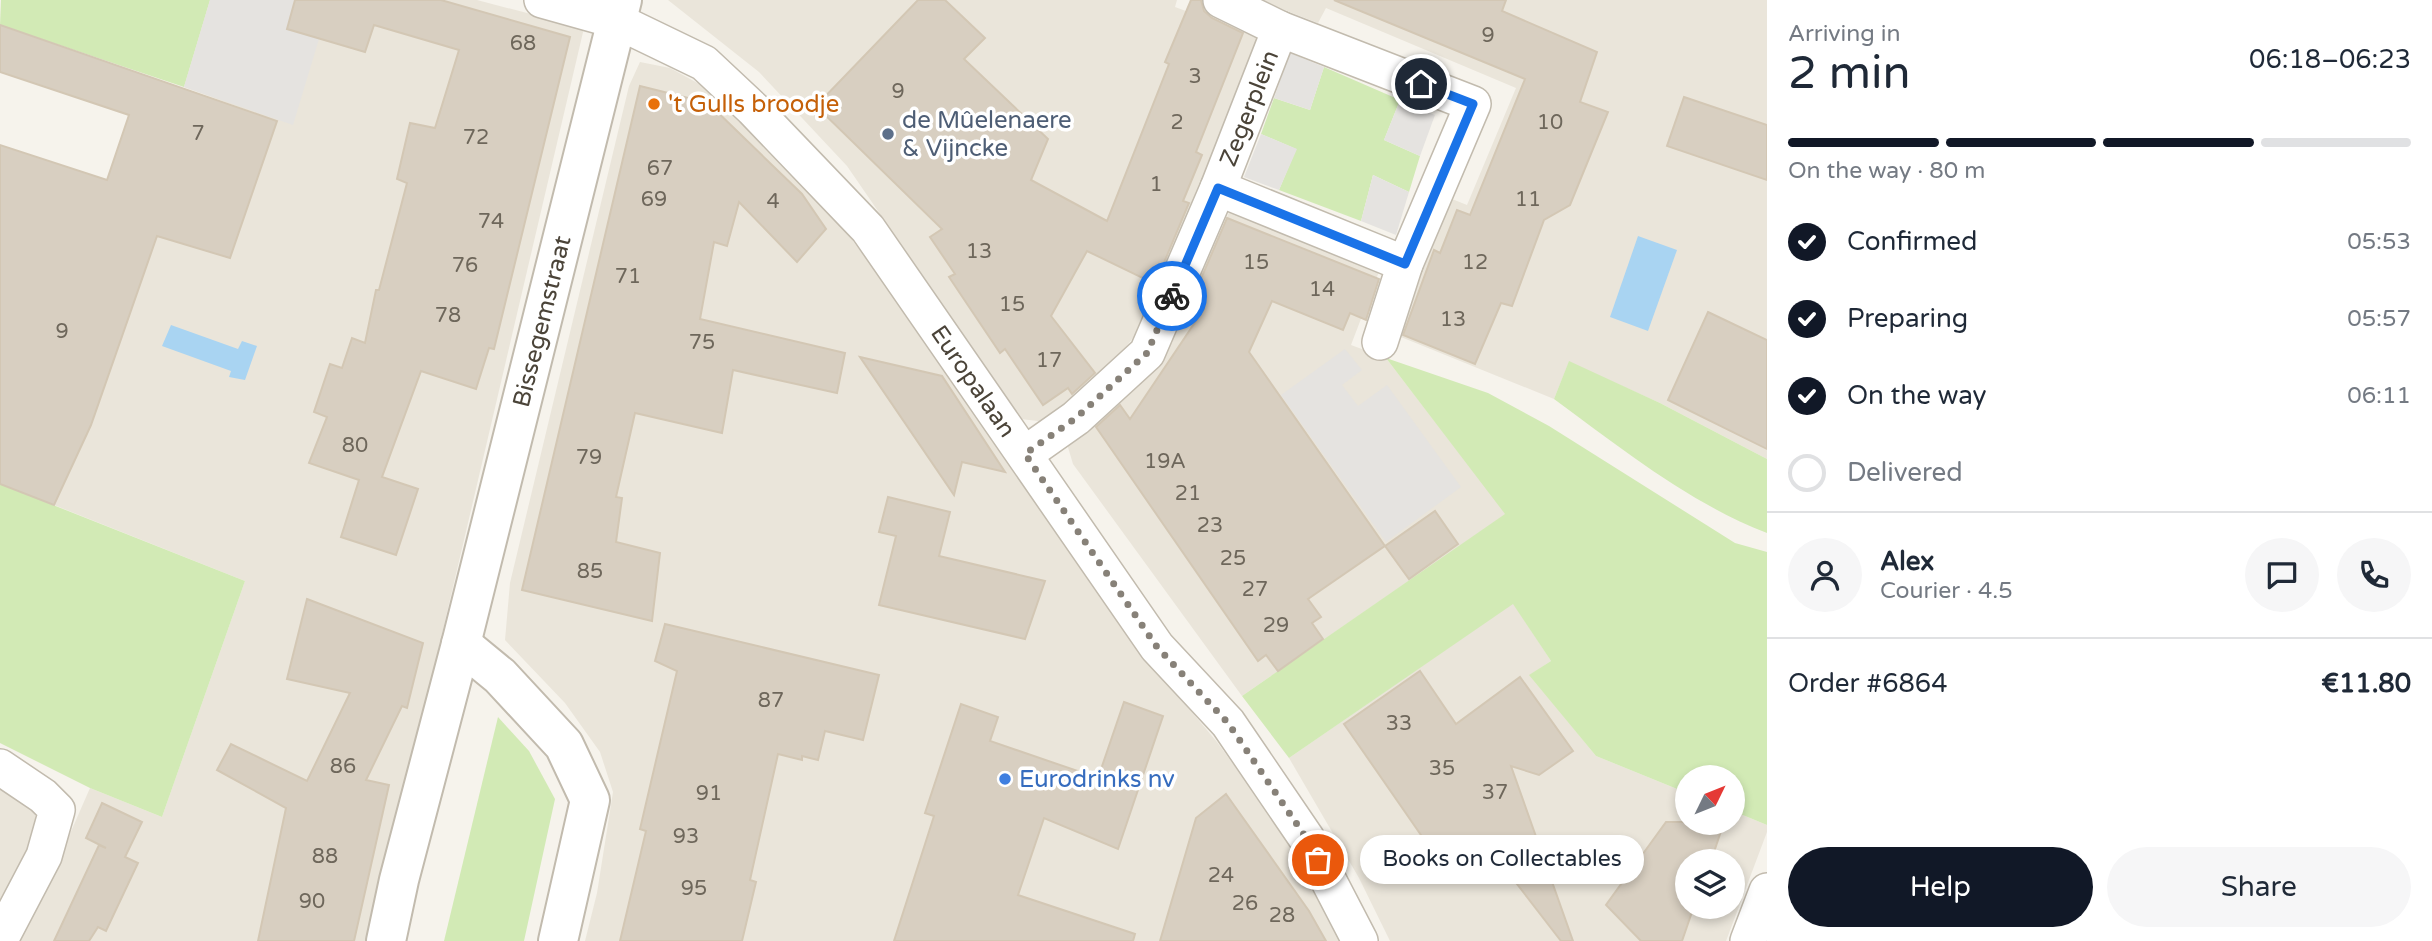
<!DOCTYPE html>
<html lang="en">
<head>
<meta charset="utf-8">
<style>
  body { margin:0; font-family:"Varela Round",sans-serif; background:#f6f6f7; color:#1f2937; height:100vh; display:flex; flex-direction:column; font-size:26px; white-space:nowrap }
  * { box-sizing:border-box; margin:0 }
  p { font-size:23px; color:#747a83 }
  .icon { flex:none; width:38px; height:38px; fill:none; stroke:currentColor; stroke-width:2; stroke-linecap:round; stroke-linejoin:round }
  .map { position:relative; flex:1; overflow:hidden }
  .side { display:flex; flex-direction:column; background:#fff; width:665px }
  .side>* { flex:none }
  .needle { width:46px; rotate:47deg }
  .tools { position:absolute; left:1675px; top:765px; display:grid; gap:14px }
  .tools a { display:grid; place-items:center; width:70px; height:70px; border-radius:50%; background:#fff; box-shadow:0 4px 10px #0003; font-size:35px }
  .pin { position:absolute; display:grid; place-items:center; width:60px; height:60px; color:#fff; margin:-30px; border:4px solid #fff; border-radius:50%; box-shadow:0 2px 7px #0007 }
  .courier { position:absolute; display:grid; place-items:center; width:70px; height:70px; margin:-35px; border:5px solid #1a73e8; border-radius:50%; background:#fff; color:#222; box-shadow:0 2px 9px #0007 }
  .bubble { position:absolute; height:49px; border-radius:24px; background:#fff; box-shadow:0 4px 10px #0003; font-size:23px; font-weight:600; line-height:49px; text-align:center }
  .head em { font-style:normal; font-weight:600 }
  .head div { display:flex; flex-direction:column-reverse }
  .head { display:flex; align-items:center; justify-content:space-between; height:119px; padding:0 21px }
  h1 { font-size:46px; font-weight:600; line-height:52px }
  .bar { display:grid; grid-template-columns:repeat(4,1fr); gap:10px 7px; align-content:center; height:84px; padding:0 21px }
  .bar i { height:9px; border-radius:5px; background:#e0e1e3 }
  .bar .active { background:#111827 }
  .bar p { grid-column:span 4 }
  .line { display:flex; align-items:center; gap:18px; padding:0 21px; border-top:2px solid #e0e1e3 }
  .line div { flex:1 }
  .round { display:grid; place-items:center; flex:none; width:74px; height:74px; border-radius:37px; background:#f6f6f7 }
  ol { padding:0 21px; list-style:none }
  li { display:flex; align-items:center; gap:21px; height:77px }
  li p { margin-inline-start:auto }
  li .icon { padding:7px; border-radius:50%; background:#111827; color:#fff; stroke-width:4 }
  li:last-child { color:#747a83 }
  li i { width:38px; height:38px; border:4px solid #e0e1e3; border-radius:50% }
  .cta { display:flex; gap:14px; margin-top:auto; padding:14px 21px }
  .cta a { flex:1; height:80px; border-radius:42px; background:#111827; color:#fff; font-size:28px; font-weight:600; line-height:80px; text-align:center }
  .cta a+a { background:#f6f6f7; color:#1f2937 }
  main { display:flex; flex:1; min-height:0 }
  .map>svg:first-child { display:block }
  .residential { fill:#eae5da; fill-rule:evenodd }
  .green { fill:#d2eab5 }
  .parking { fill:#e5e3e0 }
  .water { fill:#a9d4f2 }
  .building { fill:#d8cfc1; stroke:#d3c7b4; stroke-width:2 }
  .lines { fill:none; stroke-linecap:round; stroke-linejoin:round }
  .minor-casing { stroke:#c2bbae; stroke-width:38 }
  .tertiary-casing { stroke:#c2bbae; stroke-width:42 }
  .minor { stroke:#fff; stroke-width:35 }
  .tertiary { stroke:#fff; stroke-width:38 }
  .done { stroke:#878178; stroke-width:7; stroke-dasharray:0 12.6 }
  .route { stroke:#1a73e8; stroke-width:9 }
  .food-dot { fill:#e8710a; stroke:#fff; stroke-width:2.5 }
  .service-dot { fill:#5c6f8a; stroke:#fff; stroke-width:2.5 }
  .shop-dot { fill:#3f7fe0; stroke:#fff; stroke-width:2.5 }
  .labels { text-anchor:middle; dominant-baseline:central; stroke-width:7; stroke-linejoin:round; paint-order:stroke }
  .number-label { font-size:21px; fill:#6e675b }
  .food-label { font-size:24px; fill:#c56008; stroke:#fff; text-anchor:start }
  .street-label { font-size:24px; fill:#4b4439; stroke:#fff }
  .service-label { font-size:24px; fill:#4e5e75; stroke:#fff; text-anchor:start }
  .shop-label { font-size:24px; fill:#366cbe; stroke:#fff; text-anchor:start }
</style>
</head>
<body>
<main>
<div class="map">
<svg width="1767" height="941" viewBox="0 0 1767 941">
  <rect width="100%" height="100%" fill="#f6f3ec"/>
  <g class="residential">
    <polygon points="210,0 477,0 584,28 370,941 13,941 52,875 90,788 162,817 245,581 54,505 91,425 157,236 230,258 277,121 184,87"/>
    <polygon points="668,0 1177,0 1175,7 1262,39 1143,325 1087,397 1046,422 1021,419 847,166 759,72"/>
    <polygon points="1258,0 1767,0 1767,459 1660,403 1569,362 1554,399 1396,335 1452,199 1467,205 1516,88 1326,8 1318,23"/>
    <polygon points="640,62 670,68 714,92 791,161 910,315 1122,629 1217,742 1299,854 1343,941 585,941 597,893 613,792 600,752 565,703 505,640 510,583 629,86"/>
    <polygon points="1232,206 1380,269 1351,345 1386,358 1506,514 1242,696 1073,464 1067,444 1172,337"/>
    <path d="M 1513,603 L 1551,661 L 1530,675 L 1596,756 L 1687,793 L 1687,822 L 1732,822 L 1733,811 L 1767,825 L 1767,832 L 1726,941 L 1390,941 L 1359,878 L 1289,758 ZM 1687,861 L 1732,861 L 1732,906 L 1687,906 Z"/>
    <polygon points="0,776 24,796 35,814 38,843 0,915"/>
  </g>
  <g class="green">
    <polygon points="1,0 210,0 184,87 0,25"/>
    <polygon points="1324,67 1400,100 1384,140 1420,156 1409,192 1373,175 1361,221 1279,190 1296,149 1261,134 1274,98 1310,110"/>
    <polygon points="1386,358 1488,393 1549,426 1735,543 1767,552 1767,825 1733,811 1732,777 1687,777 1687,793 1596,756 1529,675 1551,661 1513,604 1289,758 1242,696 1505,514"/>
    <path d="M 1569,361 L 1660,403 L 1767,459 L 1767,533 C 1689,503 1621,448 1554,399 Z"/>
    <polygon points="0,484 245,581 162,817 90,788 0,743"/>
    <polygon points="498,717 529,751 555,799 524,941 444,941"/>
  </g>
  <g class="parking">
    <polygon points="210,0 295,0 287,29 319,39 293,125 184,87"/>
    <polygon points="1290,53 1324,67 1310,110 1274,98"/>
    <polygon points="1400,100 1435,115 1420,156 1384,140"/>
    <polygon points="1261,134 1297,149 1279,190 1244,177"/>
    <polygon points="1373,175 1409,192 1396,235 1361,221"/>
    <polygon points="1345,349 1362,370 1342,385 1358,406 1387,385 1461,487 1386,542 1281,395"/>
  </g>
  <g class="water">
    <polygon points="1638,236 1677,250 1648,331 1610,317"/>
    <polygon points="171,325 238,349 242,341 257,346 245,380 229,377 231,371 162,346"/>
  </g>
  <g class="building">
    <polygon points="295,0 441,0 570,37 494,349 489,348 476,389 421,371 382,477 418,489 396,555 341,537 359,480 309,463 327,417 314,412 330,364 342,368 352,338 365,343 376,290 379,290 407,183 397,179 410,123 435,128 459,50 374,25 365,52 287,29"/>
    <polygon points="918,0 945,0 985,38 964,59 1048,139 1031,180 1107,221 1169,64 1165,62 1191,0 1201,0 1204,11 1212,18 1243,33 1196,152 1202,155 1183,201 1189,203 1155,284 1087,251 1051,316 1095,373 1072,394 1068,388 1043,405 1005,349 1000,353 949,277 955,274 930,237 942,229 816,106"/>
    <polygon points="1334,0 1506,0 1502,11 1597,52 1580,102 1608,112 1570,205 1544,220 1512,306 1501,303 1475,364 1403,335 1434,250 1440,253 1457,210 1470,215 1525,79"/>
    <polygon points="0,25 277,121 230,258 157,236 91,425 54,505 0,484 0,145 107,180 129,115 0,72"/>
    <polygon points="640,86 708,103 802,194 826,229 797,262 739,202 727,246 714,242 700,319 845,353 837,393 733,370 722,433 635,413 616,497 622,498 616,542 660,553 652,621 522,590"/>
    <polygon points="1684,97 1767,125 1767,180 1667,146"/>
    <polygon points="1227,218 1379,279 1366,320 1350,313 1343,330 1272,301 1249,352 1385,546 1435,511 1458,544 1409,579 1385,546 1308,599 1321,617 1312,623 1323,639 1278,671 1266,655 1258,661 1096,427 1120,405 1130,419 1204,309 1191,302"/>
    <polygon points="1708,312 1767,340 1767,449 1668,400"/>
    <polygon points="860,357 942,376 1005,472 962,462 954,495"/>
    <polygon points="888,497 950,512 939,556 1045,581 1025,639 879,605 896,536 879,532"/>
    <polygon points="307,599 423,643 407,708 402,706 366,780 389,785 354,941 258,941 286,808 217,770 231,744 307,781 350,693 287,679"/>
    <polygon points="665,624 879,675 863,740 825,731 818,760 802,756 802,760 778,754 750,880 756,882 742,941 620,941 646,831 640,829 677,671 655,661"/>
    <polygon points="1420,671 1456,724 1520,677 1573,751 1539,775 1511,766 1573,941 1561,941 1493,853 1463,874 1446,871 1344,724"/>
    <polygon points="1124,702 1163,716 1118,849 1044,818 1018,895 1135,934 1133,941 894,941 934,816 925,813 961,704 998,717 990,741 1098,778"/>
    <polygon points="1226,794 1309,911 1326,941 1160,941 1196,818"/>
    <polygon points="102,803 142,822 125,857 138,863 106,931 98,927 89,941 54,941 99,845 106,848 86,838"/>
    <polygon points="1666,822 1724,822 1711,861 1687,861 1687,906 1694,906 1682,941 1641,941 1606,905"/>
  </g>
  <g class="lines">
    <g class="minor-casing">
      <g id="minor">
        <path id="s1" d="M 542,0 L 617,21 L 704,63 L 753,109 L 868,229 L 1157,647 L 1228,723 L 1307,839 L 1360,941"/>
        <polyline points="1221,0 1280,29 1473,104 1405,264 1380,342"/>
        <polyline points="1218,188 1405,264"/>
        <path id="s2" d="M 1025,454 L 1076,418 L 1147,353 L 1218,188 L 1280,29"/>
        <polyline points="0,767 43,796 57,810 44,856 0,940"/>
        <polyline points="1748,941 1767,891"/>
      </g>
    </g>
    <g class="tertiary-casing">
      <g id="tertiary">
        <polyline points="461,644 500,676 564,745 590,800 558,941"/>
        <path id="s3" d="M 386,941 L 399,880 L 461,644 L 622,0"/>
      </g>
    </g>
    <use href="#minor" class="minor"/>
    <use href="#tertiary" class="tertiary"/>
  </g>
  <g class="lines">
    <polyline class="done" points="1172,296 1147,353 1076,418 1025,454 1157,647 1228,723 1307,839 1318,860"/>
    <polyline class="route" points="1172,296 1218,188 1405,264 1473,104 1421,84"/>
  </g>
  <circle class="food-dot" cx="654" cy="104" r="7"/>
  <circle class="service-dot" cx="888" cy="134" r="7"/>
  <circle class="shop-dot" cx="1005" cy="779" r="7"/>
  <g class="labels">
    <g class="number-label">
      <text x="1488" y="35">9</text>
      <text x="523" y="43">68</text>
      <text x="1195" y="76">3</text>
      <text x="898" y="91">9</text>
      <text x="1177" y="122">2</text>
      <text x="1550" y="122">10</text>
      <text x="198" y="133">7</text>
      <text x="476" y="137">72</text>
      <text x="660" y="168">67</text>
      <text x="1156" y="184">1</text>
      <text x="654" y="199">69</text>
      <text x="1528" y="199">11</text>
      <text x="773" y="201">4</text>
      <text x="491" y="221">74</text>
      <text x="979" y="251">13</text>
      <text x="1256" y="262">15</text>
      <text x="1475" y="262">12</text>
      <text x="465" y="265">76</text>
      <text x="628" y="276">71</text>
      <text x="1322" y="289">14</text>
      <text x="1012" y="304">15</text>
      <text x="448" y="315">78</text>
      <text x="1453" y="319">13</text>
      <text x="62" y="331">9</text>
      <text x="702" y="342">75</text>
      <text x="1049" y="360">17</text>
      <text x="355" y="445">80</text>
      <text x="589" y="457">79</text>
      <text x="1165" y="461">19A</text>
      <text x="1188" y="493">21</text>
      <text x="1210" y="525">23</text>
      <text x="1233" y="558">25</text>
      <text x="590" y="571">85</text>
      <text x="1255" y="589">27</text>
      <text x="1276" y="625">29</text>
      <text x="771" y="700">87</text>
      <text x="1399" y="723">33</text>
      <text x="343" y="766">86</text>
      <text x="1442" y="768">35</text>
      <text x="1495" y="792">37</text>
      <text x="709" y="793">91</text>
      <text x="686" y="836">93</text>
      <text x="325" y="856">88</text>
      <text x="1221" y="875">24</text>
      <text x="694" y="888">95</text>
      <text x="312" y="901">90</text>
      <text x="1245" y="903">26</text>
      <text x="1282" y="915">28</text>
    </g>
    <g class="food-label">
      <text x="668" y="104">'t Gulls broodje</text>
    </g>
    <g class="street-label">
      <text stroke="none"><textPath href="#s2" startOffset="424">Zegerplein</textPath></text>
      <text stroke="none"><textPath href="#s3" startOffset="639">Bissegemstraat</textPath></text>
      <text stroke="none"><textPath href="#s1" startOffset="593">Europalaan</textPath></text>
    </g>
    <g class="service-label">
      <text x="902" y="120">de Mûelenaere<tspan x="902" dy="28">&amp; Vijncke</tspan></text>
    </g>
    <g class="shop-label">
      <text x="1019" y="779">Eurodrinks nv</text>
    </g>
  </g>
</svg>
<div class="tools">
<a><svg class="needle" viewBox="-14 -14 28 28"><path d="M0-13l5 13h-10z" fill="#e53935"/><path d="M0 13l5-13h-10z" fill="#747a83"/></svg></a>
<a><svg class="icon" aria-label="layers" viewBox="0 0 24 24"><path d="M12 4l9 5-9 5-9-5zM3 14l9 5 9-5"/></svg></a>
</div>
<div class="pin" style="left:1318px;top:860px;background:#ea580c"><svg class="icon" aria-label="bag" viewBox="0 0 24 24"><path d="M5 8h14l-1 12H6zM9 8a3 3 0 0 1 6 0"/></svg></div>
<div class="pin" style="left:1421px;top:84px;background:#1f2937"><svg class="icon" aria-label="home" viewBox="0 0 24 24"><path d="M3 11l9-7 9 7M6 9v11h12V9"/></svg></div>
<div class="courier" style="left:1172px;top:296px"><svg class="icon" aria-label="bike" viewBox="0 0 24 24"><circle cx="6" cy="16" r="4"/><circle cx="18" cy="16" r="4"/><path d="M6 16l4-8h5l3 8M10 8l3 8H6M13 5h3"/></svg></div>
<div class="bubble" style="left:1360px;top:835px;width:284px">Books on Collectables</div>
</div>
<section class="side">
<div class="head"><div><h1>2 min</h1><p>Arriving in</p></div><em>06:18–06:23</em></div>
<div class="bar"><i class="active"></i><i class="active"></i><i class="active"></i><i></i><p>On the way · 80 m</p></div>
<ol>
<li><svg class="icon" aria-label="check" viewBox="0 0 24 24"><path d="M5 12l5 5 9-10"/></svg>Confirmed<p>05:53</p></li>
<li><svg class="icon" aria-label="check" viewBox="0 0 24 24"><path d="M5 12l5 5 9-10"/></svg>Preparing<p>05:57</p></li>
<li><svg class="icon" aria-label="check" viewBox="0 0 24 24"><path d="M5 12l5 5 9-10"/></svg>On the way<p>06:11</p></li>
<li><i></i>Delivered</li>
</ol>
<div class="line" style="height:126px"><a class="round"><svg class="icon" aria-label="person" viewBox="0 0 24 24"><circle cx="12" cy="8" r="4"/><path d="M4 21q1-7 8-7t8 7"/></svg></a><div><b>Alex</b><p>Courier · 4.5</p></div><a class="round"><svg class="icon" aria-label="chat" viewBox="0 0 24 24"><path d="M4 5h16v11H9l-5 4z"/></svg></a><a class="round"><svg class="icon" aria-label="phone" viewBox="0 0 24 24"><path d="M5 4h4l2 5-3 2q2 4 5 5l2-3 5 2v4C11 20 4 13 5 4z"/></svg></a></div>
<div class="line" style="height:91px"><div>Order #6864</div><b>€11.80</b></div>
<div class="cta"><a>Help</a><a>Share</a></div>
</section>
</main>
</body>
</html>
